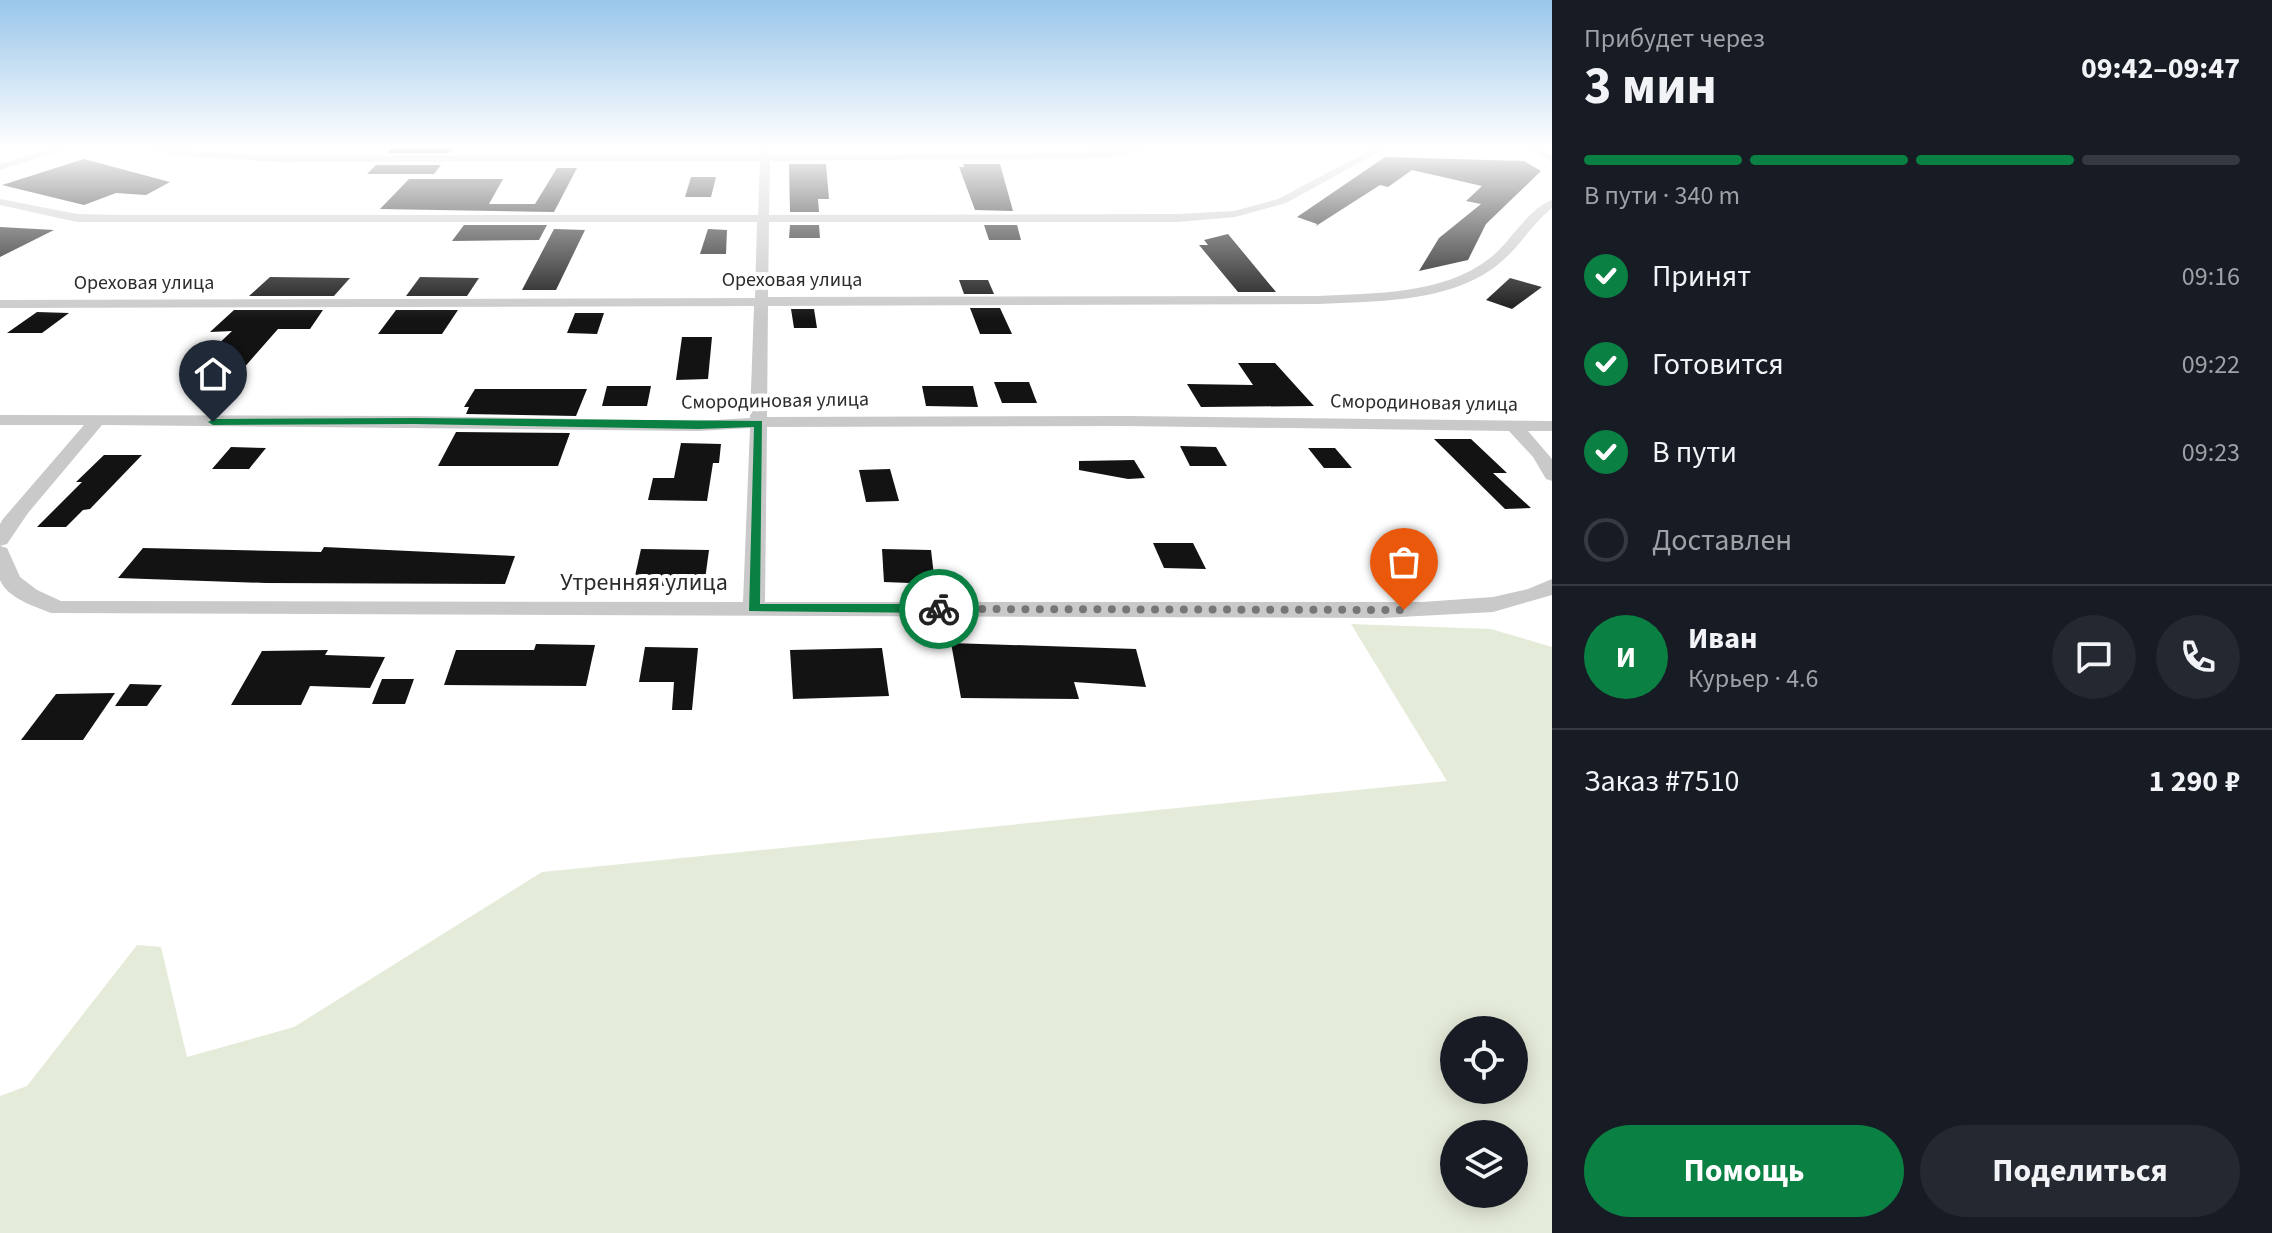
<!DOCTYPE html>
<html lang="ru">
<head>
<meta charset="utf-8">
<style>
  body { margin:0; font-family:"Source Sans 3",sans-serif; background:#242831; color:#f1f3f6; height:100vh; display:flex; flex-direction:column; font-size:30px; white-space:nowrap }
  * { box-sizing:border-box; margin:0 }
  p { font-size:26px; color:#9ea1a6 }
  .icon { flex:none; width:44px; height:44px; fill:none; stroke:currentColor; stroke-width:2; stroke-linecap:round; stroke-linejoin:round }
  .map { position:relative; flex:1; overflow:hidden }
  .details { display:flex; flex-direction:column; background:#171b24; width:720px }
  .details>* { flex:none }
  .fabs { position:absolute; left:1440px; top:1016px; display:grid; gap:16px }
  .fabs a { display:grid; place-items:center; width:88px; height:88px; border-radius:50%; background:#171b24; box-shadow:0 4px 20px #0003; font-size:40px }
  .pin { position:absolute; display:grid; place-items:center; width:68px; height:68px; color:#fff; margin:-82px -34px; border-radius:50% 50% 50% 0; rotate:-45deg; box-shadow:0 0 8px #0007 }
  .pin .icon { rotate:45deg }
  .courier { position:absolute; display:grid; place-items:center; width:80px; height:80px; margin:-40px; border:6px solid #0b8043; border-radius:50%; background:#fff; color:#222; box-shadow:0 2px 10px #0007 }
  .overview em { font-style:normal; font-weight:700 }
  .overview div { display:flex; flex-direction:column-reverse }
  .overview { display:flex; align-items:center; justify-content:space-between; height:136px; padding:0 32px }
  h1 { font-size:52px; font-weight:700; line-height:60px }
  .bar { display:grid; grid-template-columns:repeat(4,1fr); gap:12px 8px; align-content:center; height:96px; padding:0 32px }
  .bar i { height:10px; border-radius:6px; background:#363941 }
  .bar .current { background:#0b8043 }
  .bar p { grid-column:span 4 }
  .line { display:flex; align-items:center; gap:20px; padding:0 32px; border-top:2px solid #363941 }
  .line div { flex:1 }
  .round { display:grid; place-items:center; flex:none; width:84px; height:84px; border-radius:42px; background:#242831 }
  ol { padding:0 32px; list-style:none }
  li { display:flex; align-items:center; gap:24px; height:88px }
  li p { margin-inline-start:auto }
  li .icon { padding:8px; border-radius:50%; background:#0b8043; color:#fff; stroke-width:4 }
  li:last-child { color:#9ea1a6 }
  li i { width:44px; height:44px; border:4px solid #363941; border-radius:50% }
  .button { display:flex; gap:16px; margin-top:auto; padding:16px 32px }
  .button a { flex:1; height:92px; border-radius:48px; background:#0b8043; color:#fff; font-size:32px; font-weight:700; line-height:92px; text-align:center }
  .button a+a { background:#242831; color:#f1f3f6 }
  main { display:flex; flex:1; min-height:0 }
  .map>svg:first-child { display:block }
  .green { fill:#e5ebd9; fill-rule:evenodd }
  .building { fill:#131313 }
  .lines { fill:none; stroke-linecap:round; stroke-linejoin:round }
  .street { fill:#c9c9c9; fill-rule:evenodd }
  .route { fill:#0b8043 }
  .done { stroke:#767676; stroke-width:8; stroke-dasharray:0 14.4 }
  .labels { text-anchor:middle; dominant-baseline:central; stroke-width:8; stroke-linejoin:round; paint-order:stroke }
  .far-street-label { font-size:20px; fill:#2c2c2c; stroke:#fff }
  .street-label { font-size:24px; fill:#2c2c2c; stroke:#fff }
</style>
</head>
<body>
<main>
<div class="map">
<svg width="1552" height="1233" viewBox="0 0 1552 1233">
  <rect width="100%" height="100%" fill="#fff"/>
  <path class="green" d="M 1351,624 L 1491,629 L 1552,647 L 1552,1233 L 0,1233 L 0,1096 L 27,1086 L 137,945 L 161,947 L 187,1057 L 294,1027 L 542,872 L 1447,781 ZM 1514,1030 L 1514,1090 L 1454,1090 L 1454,1030 ZM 1514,1134 L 1514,1194 L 1454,1194 L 1454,1134 Z"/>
  <g class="building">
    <polygon points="393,147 454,147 449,153 388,153"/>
    <polygon points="1385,157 1524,161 1541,171 1486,224 1468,260 1419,271 1439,238 1481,204 1466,201 1482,186 1412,170 1388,187 1380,185 1316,226 1317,224 1297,217"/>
    <polygon points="84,159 170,182 146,195 116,193 84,205 2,185"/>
    <polygon points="789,164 826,164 829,199 818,199 819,212 790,212"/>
    <polygon points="963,164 1000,164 1013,211 975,210 959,167 964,167"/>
    <polygon points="376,165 441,165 434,174 367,174"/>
    <polygon points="557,168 577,168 554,212 380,209 409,179 503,179 489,204 535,204"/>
    <polygon points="691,177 716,177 711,197 685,197"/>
    <polygon points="464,225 547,225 539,240 452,241"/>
    <polygon points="790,225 819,225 820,238 789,238"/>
    <polygon points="984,225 1017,225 1021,240 989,240"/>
    <polygon points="0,227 54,230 0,257"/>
    <polygon points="554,229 585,230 556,290 522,290"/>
    <polygon points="708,229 727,230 726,254 700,254"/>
    <polygon points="1228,234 1276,292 1238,292 1199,245 1208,245 1204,240"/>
    <polygon points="270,277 350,278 334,296 249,296"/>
    <polygon points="420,277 479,278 467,296 406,296"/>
    <polygon points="1510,278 1542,287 1512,309 1486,300"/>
    <polygon points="959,280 988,280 994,294 964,294"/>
    <polygon points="970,308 1000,308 1012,334 980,334"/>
    <polygon points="791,309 814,309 817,328 794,328"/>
    <polygon points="234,310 323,310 310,329 278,329 235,378 185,376 232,331 210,332"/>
    <polygon points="396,310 458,310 442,334 378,334"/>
    <polygon points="37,312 69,313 42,333 7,333"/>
    <polygon points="575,313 604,313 597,334 567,333"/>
    <polygon points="682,337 712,337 708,379 676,380"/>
    <polygon points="1238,363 1275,363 1314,406 1201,407 1187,384 1253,385"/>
    <polygon points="994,382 1029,382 1037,403 1002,403"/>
    <polygon points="607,386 651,386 647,406 602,406"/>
    <polygon points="922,386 973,386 978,407 926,406"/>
    <polygon points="475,389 587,389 576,416 466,414 469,407 464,407"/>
    <polygon points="456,432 570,433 558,466 438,466"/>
    <polygon points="1434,439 1471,439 1507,473 1493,473 1531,508 1505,509"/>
    <polygon points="681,443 721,444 719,463 713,463 707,501 648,500 653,478 674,478"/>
    <polygon points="1180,446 1216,447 1227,466 1190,466"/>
    <polygon points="231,447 266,448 249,469 212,469"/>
    <polygon points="1308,448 1335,448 1352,468 1324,468"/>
    <polygon points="104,455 142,455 90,509 83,510 66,527 37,527 82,482 76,482"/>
    <polygon points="1134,460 1145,478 1128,479 1079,470 1079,461"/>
    <polygon points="890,469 899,501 866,502 859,470"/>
    <polygon points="1153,543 1193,543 1206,569 1164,568"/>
    <polygon points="324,547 515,556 505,584 266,583 118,578 143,548 321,552"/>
    <polygon points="641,549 709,550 704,587 633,585"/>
    <polygon points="882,549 931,550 935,584 884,582"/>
    <polygon points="951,643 1136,649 1146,687 1074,682 1079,699 961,698"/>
    <polygon points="536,644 595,645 586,686 444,685 456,650 534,650"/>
    <polygon points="645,647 698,648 692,710 672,710 674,682 639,682"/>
    <polygon points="882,648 889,696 793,699 790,650"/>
    <polygon points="328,650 325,655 385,657 370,688 310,686 301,705 231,705 262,651"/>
    <polygon points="382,679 414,679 405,704 372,704"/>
    <polygon points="130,684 162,685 147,706 115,706"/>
    <polygon points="115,693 83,740 21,740 56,694"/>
  </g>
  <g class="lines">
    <g class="street">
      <polygon points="57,147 72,147 0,170 0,164"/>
      <path d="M 131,147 L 279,156 L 760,155 L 760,147 L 770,147 L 770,155 L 1033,154 L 1154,147 L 1107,158 L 770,161 L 769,215 L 1177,214 L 1234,211 L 1278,199 L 1376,147 L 1388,147 L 1286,203 L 1235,217 L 1177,222 L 769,222 L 768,297 L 1318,296 C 1375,293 1443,295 1490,258 C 1512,241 1526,210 1552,200 L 1552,208 C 1532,224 1520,246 1501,262 C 1453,303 1378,301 1318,304 L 768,306 L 767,417 L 1127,416 L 1552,421 L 1552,431 L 1528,431 L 1552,459 L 1552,481 L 1546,479 L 1533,457 L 1509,431 L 1127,426 L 767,427 L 765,602 L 1422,602 L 1493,597 L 1528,589 L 1552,579 L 1552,595 L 1493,612 L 1382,618 L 51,613 C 36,607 7,598 0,580 C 0,572 0,556 0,546 L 7,548 L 20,577 L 37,590 L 61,601 L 743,602 L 750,428 L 698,431 L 102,425 L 28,513 L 7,544 L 0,546 L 0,524 L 3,519 L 84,425 L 0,425 L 0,415 L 414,416 L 698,421 L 750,418 L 754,306 L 0,308 L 0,300 L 755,298 L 757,222 L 77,222 L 0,205 L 0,199 L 77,214 L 123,215 L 758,215 L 760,161 L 279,162 L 183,156 Z"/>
      <polygon points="1520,147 1533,147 1552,155 1552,162"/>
    </g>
  </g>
  <linearGradient id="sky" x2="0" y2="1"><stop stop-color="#99c6ea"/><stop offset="0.46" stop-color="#fff"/><stop offset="1" stop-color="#fff" stop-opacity="0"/></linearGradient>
  <rect width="1552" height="319" fill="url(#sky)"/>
  <polygon class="route" points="414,418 762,421 760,604 939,604 945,609 939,613 749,611 754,427 698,429 414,424 213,425 208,422 213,419"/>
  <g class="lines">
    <polyline class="done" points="939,609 1404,610"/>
  </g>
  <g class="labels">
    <g class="far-street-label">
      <text x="792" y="280">Ореховая улица</text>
      <text x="144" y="283">Ореховая улица</text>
      <text transform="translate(775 401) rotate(-1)">Смородиновая улица</text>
      <text transform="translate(1424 403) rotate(1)">Смородиновая улица</text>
    </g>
    <g class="street-label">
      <text x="644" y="582">Утренняя улица</text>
    </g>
  </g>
</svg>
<div class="fabs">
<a><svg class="icon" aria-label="locate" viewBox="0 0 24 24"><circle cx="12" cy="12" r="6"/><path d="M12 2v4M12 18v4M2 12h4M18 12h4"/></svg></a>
<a><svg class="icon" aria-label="layers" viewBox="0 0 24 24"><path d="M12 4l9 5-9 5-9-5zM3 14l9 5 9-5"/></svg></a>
</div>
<div class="pin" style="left:1404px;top:610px;background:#ea580c"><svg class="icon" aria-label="bag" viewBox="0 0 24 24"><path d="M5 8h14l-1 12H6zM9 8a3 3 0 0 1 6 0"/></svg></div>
<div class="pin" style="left:213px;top:422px;background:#1f2937"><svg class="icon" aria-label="home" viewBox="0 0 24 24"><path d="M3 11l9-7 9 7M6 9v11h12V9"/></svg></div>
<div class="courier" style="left:939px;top:609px"><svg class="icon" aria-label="bike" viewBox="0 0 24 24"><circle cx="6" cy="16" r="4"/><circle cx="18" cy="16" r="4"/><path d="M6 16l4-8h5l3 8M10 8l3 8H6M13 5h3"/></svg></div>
</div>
<section class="details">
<div class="overview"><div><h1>3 мин</h1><p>Прибудет через</p></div><em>09:42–09:47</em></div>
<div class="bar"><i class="current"></i><i class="current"></i><i class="current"></i><i></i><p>В пути · 340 m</p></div>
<ol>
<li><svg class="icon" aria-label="check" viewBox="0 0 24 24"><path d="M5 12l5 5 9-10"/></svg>Принят<p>09:16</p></li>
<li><svg class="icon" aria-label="check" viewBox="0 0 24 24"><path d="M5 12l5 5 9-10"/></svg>Готовится<p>09:22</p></li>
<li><svg class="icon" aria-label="check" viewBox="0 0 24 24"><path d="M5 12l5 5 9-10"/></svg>В пути<p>09:23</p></li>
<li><i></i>Доставлен</li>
</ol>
<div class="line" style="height:144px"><b class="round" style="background:#0b8043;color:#fff">И</b><div><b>Иван</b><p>Курьер · 4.6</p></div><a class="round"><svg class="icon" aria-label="chat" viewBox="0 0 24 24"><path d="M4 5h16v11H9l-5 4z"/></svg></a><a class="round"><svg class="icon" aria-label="phone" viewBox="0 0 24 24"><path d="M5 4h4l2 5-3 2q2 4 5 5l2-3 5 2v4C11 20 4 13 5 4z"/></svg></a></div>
<div class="line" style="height:104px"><div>Заказ #7510</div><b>1 290 ₽</b></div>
<div class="button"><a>Помощь</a><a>Поделиться</a></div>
</section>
</main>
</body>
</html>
